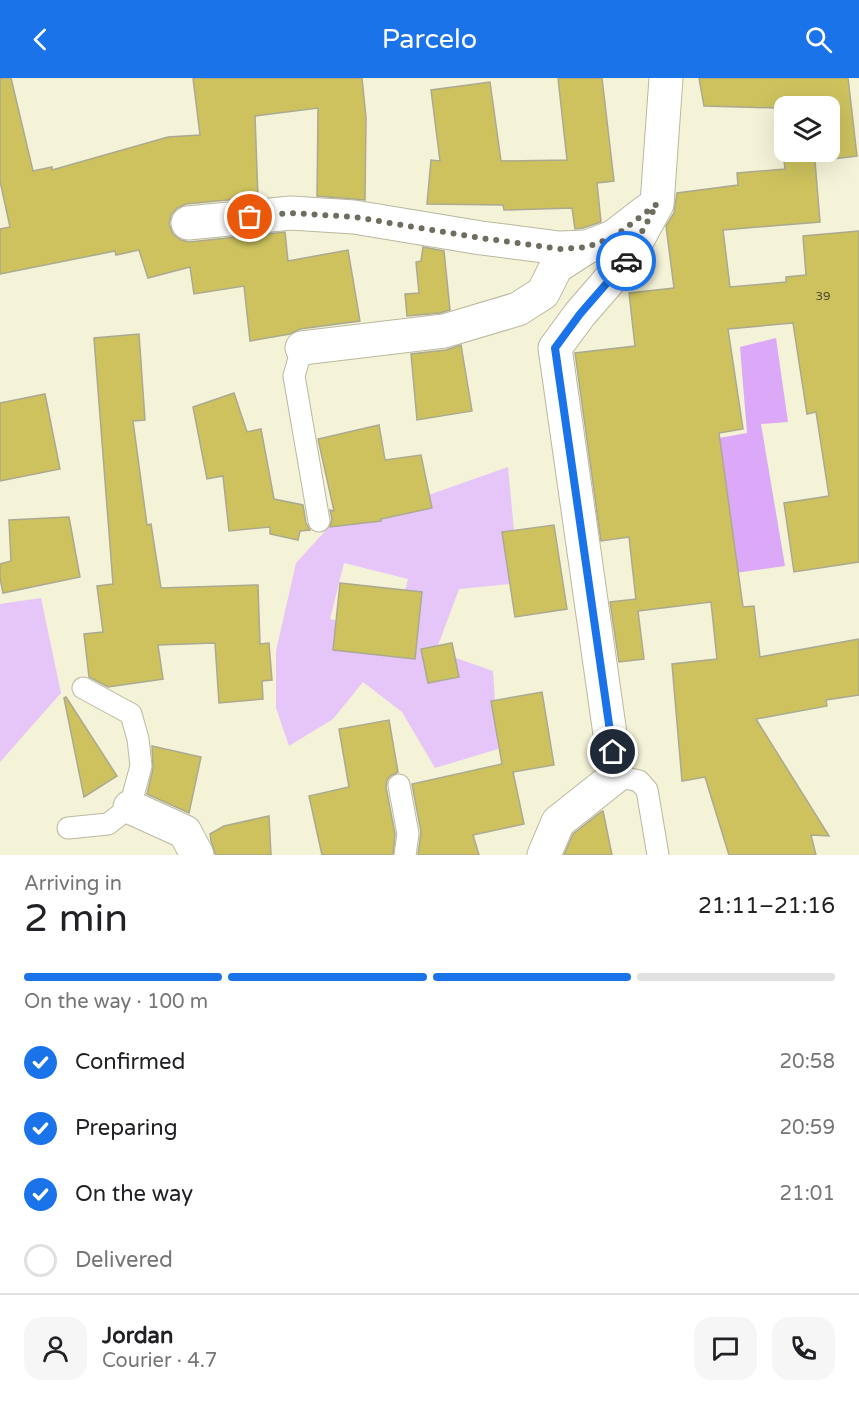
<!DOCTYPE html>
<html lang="en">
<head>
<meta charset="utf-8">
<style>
  body { margin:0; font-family:"Varela Round",sans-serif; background:#f6f6f6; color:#202124; height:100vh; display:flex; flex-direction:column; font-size:22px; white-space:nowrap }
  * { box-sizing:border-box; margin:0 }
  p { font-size:20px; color:#757577 }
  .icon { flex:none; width:33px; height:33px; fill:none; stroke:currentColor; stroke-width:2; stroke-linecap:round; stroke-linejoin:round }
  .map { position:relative; height:777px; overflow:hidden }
  .drawer { display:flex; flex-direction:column; background:#fff; flex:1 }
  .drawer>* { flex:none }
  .fabs { position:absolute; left:774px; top:18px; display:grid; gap:12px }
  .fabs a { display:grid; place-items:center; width:66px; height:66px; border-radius:12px; background:#fff; box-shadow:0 6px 24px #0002; font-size:30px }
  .pin { position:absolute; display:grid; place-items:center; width:51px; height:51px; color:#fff; margin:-26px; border:3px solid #fff; border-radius:50%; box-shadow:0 2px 6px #0007 }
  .courier { position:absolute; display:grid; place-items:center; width:60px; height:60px; margin:-30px; border:4px solid #1a73e8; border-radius:50%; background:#fff; color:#222; box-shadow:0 2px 8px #0007 }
  .head em { font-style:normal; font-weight:600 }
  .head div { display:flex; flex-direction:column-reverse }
  .head { display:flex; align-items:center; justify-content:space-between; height:102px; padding:0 24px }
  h1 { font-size:39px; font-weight:600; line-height:45px }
  .bar { display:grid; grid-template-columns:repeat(4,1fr); gap:9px 6px; align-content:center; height:72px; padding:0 24px }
  .bar i { height:8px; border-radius:4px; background:#e0e0e0 }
  .bar .selected { background:#1a73e8 }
  .bar p { grid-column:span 4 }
  .line { display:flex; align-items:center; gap:15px; padding:0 24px; border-top:2px solid #e0e0e0 }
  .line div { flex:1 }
  .round { display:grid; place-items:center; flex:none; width:63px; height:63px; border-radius:18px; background:#f6f6f6 }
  ol { padding:0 24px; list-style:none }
  li { display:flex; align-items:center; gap:18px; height:66px }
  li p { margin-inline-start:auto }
  li .icon { padding:6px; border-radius:50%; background:#1a73e8; color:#fff; stroke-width:4 }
  li:last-child { color:#757577 }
  li i { width:33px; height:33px; border:3px solid #e0e0e0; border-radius:50% }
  header { display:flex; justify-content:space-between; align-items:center; height:78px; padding:0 24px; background:#1a73e8; color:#fff; font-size:27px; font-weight:600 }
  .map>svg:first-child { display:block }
  .green { fill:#e6c6f9; fill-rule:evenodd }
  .forest { fill:#dca9f9 }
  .building { fill:#cdc25e; stroke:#aba990; stroke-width:1.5; fill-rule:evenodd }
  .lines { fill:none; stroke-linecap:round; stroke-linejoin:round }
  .lane-casing { stroke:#bab89f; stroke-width:23 }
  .street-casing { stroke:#bab89f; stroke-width:35 }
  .lane { stroke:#fff; stroke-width:21 }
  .street { stroke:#fff; stroke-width:33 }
  .done { stroke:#6f6d5e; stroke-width:6; stroke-dasharray:0 10.8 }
  .route { stroke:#1a73e8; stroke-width:8 }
  .labels { text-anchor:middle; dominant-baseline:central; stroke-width:6; stroke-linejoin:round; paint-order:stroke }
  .number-label { font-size:12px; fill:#504d2d }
</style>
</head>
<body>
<header><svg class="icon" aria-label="back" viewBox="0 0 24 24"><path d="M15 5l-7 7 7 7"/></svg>Parcelo<svg class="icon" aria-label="search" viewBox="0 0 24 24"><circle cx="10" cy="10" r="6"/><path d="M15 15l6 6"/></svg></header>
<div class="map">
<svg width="859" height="777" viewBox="0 0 859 777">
  <rect width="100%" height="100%" fill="#f4f2d7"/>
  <g class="green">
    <path d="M 508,389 L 519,505 L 459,511 L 436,573 L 493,593 L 498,671 L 435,690 L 402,634 L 363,604 L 333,641 L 289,668 L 276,630 L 276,573 L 296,485 L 347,429 L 420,420 ZM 344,485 L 408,501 L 394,557 L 330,541 Z"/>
    <polygon points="41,520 61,615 0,684 0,526"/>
  </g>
  <polygon class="forest" points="776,260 788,344 761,346 785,488 713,498 685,366 747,355 740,269"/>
  <g class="building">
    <polygon points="0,0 11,0 33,93 52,89 52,92 168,59 200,57 193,0 362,0 366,40 365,122 317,118 318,30 255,38 258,119 186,126 177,130 171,137 169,146 173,156 181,162 189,164 285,154 288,183 348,172 360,243 300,251 290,256 250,263 244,208 194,216 190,189 148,200 139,172 116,177 115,173 0,196 0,151 10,149 0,103"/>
    <polygon points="558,0 602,0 614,103 597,105 601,144 583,150 575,151 572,130 504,132 503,127 427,126 431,82 440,83 431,12 490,4 501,83 567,82"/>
    <path d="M 699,0 L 848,0 L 857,78 L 815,83 L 820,144 L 723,152 L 730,209 L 786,204 L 786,199 L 806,197 L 803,158 L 859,153 L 859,484 L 794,494 L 784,425 L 829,418 L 816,334 L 807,336 L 793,245 L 728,251 L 743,351 L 719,355 L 743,529 L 754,528 L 760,579 L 859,561 L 859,617 L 826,622 L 827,628 L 756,641 L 829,758 L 811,757 L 816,777 L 729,777 L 705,699 L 682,703 L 672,586 L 717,581 L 711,524 L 638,533 L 644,581 L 619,584 L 610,524 L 636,521 L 636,522 L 629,459 L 601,463 L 575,275 L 635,268 L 629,215 L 674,210 L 666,148 L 674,135 L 677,115 L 738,107 L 737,95 L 785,91 L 777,30 L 704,28 ZM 784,28 L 830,28 L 830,74 L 784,74 Z"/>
    <polygon points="423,169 444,173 450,232 440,235 407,238 405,216 419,215 416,184 421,183"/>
    <polygon points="139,256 145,342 133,343 147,447 151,446 161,510 258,507 260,566 269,565 272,602 262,603 263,621 219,625 215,565 158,567 163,601 108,609 89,599 84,556 103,554 97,508 113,506 94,260"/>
    <polygon points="461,267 472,333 417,342 411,276 446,272"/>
    <polygon points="234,315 247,354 261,351 274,421 303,427 306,445 310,452 300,453 298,462 270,456 270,449 229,453 223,398 207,401 193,329"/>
    <polygon points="45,316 60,391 0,403 0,325"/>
    <polygon points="379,347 385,382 421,377 432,430 381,441 381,443 330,449 332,441 330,432 334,433 318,361"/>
    <polygon points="69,439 80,499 3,515 0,500 0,486 11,483 9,442"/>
    <polygon points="554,447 567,531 515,539 502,454"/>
    <polygon points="340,505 422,514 415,581 333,572"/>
    <polygon points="452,565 459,599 428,605 421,571"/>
    <polygon points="542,614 554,687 513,694 524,746 473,757 479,777 418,777 421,754 412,706 502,686 491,623"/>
    <polygon points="66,619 117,698 84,719 64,620"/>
    <polygon points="389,642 398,694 390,698 387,702 386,709 395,756 393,777 322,777 309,718 349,709 339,651"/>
    <polygon points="152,668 201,679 189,735 147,716 153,691"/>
    <polygon points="603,733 612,777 564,777 573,756 601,734"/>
    <polygon points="269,738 271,777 216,777 211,763 210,756 224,748"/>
  </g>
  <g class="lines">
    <g class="lane-casing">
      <g id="lane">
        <polyline points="302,270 294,298 319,443"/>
        <polyline points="616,698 639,703 647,712 658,777"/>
        <polyline points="399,707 408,756 405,777"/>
        <polyline points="68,750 108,746 130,729 141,688 138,661 131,636 83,610"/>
      </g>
    </g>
    <g class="street-casing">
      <g id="street">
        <polyline points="188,145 291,135 354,139 481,160 559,170 587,169"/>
        <polyline points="302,270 444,253 518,231 543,215 556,189 587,169 613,159 648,132"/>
        <polyline points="130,729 185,754 197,777"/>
        <polyline points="544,777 558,744 616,698 555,270 580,236 626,183 657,126 666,0"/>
      </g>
    </g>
    <use href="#lane" class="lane"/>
    <use href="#street" class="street"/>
  </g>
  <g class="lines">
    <polyline class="done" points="250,139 291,135 354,139 481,160 560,171 587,169 614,159 657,126 626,183"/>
    <polyline class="route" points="613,674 555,270 580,236 626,183"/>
  </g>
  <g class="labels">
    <g class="number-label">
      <text x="823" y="218">39</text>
    </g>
  </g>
</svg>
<div class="fabs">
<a><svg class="icon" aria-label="layers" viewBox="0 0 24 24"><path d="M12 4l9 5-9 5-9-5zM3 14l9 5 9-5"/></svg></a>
</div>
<div class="pin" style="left:250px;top:139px;background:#ea580c"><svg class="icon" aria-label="bag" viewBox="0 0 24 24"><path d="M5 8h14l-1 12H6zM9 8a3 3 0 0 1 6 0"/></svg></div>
<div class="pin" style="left:613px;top:674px;background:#1f2937"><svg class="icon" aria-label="home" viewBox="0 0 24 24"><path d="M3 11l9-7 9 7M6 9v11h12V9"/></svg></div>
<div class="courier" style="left:626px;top:183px"><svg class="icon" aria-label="car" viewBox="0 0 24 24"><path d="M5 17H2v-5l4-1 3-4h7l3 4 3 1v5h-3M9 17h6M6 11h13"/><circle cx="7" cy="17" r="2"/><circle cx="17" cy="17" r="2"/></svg></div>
</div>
<section class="drawer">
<div class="head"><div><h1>2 min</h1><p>Arriving in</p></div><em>21:11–21:16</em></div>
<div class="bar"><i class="selected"></i><i class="selected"></i><i class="selected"></i><i></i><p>On the way · 100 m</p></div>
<ol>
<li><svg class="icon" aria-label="check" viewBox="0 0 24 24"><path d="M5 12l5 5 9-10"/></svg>Confirmed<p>20:58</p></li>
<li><svg class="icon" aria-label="check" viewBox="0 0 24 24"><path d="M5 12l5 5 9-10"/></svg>Preparing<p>20:59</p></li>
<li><svg class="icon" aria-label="check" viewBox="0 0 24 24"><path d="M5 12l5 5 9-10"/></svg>On the way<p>21:01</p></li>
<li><i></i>Delivered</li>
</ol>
<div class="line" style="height:108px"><a class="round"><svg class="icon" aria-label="person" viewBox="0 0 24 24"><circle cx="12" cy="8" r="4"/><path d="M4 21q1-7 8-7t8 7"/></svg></a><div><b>Jordan</b><p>Courier · 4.7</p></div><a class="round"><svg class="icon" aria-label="chat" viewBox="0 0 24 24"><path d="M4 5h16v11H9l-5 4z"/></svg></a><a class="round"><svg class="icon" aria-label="phone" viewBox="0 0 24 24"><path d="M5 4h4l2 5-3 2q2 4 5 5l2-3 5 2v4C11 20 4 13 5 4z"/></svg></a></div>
</section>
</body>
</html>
